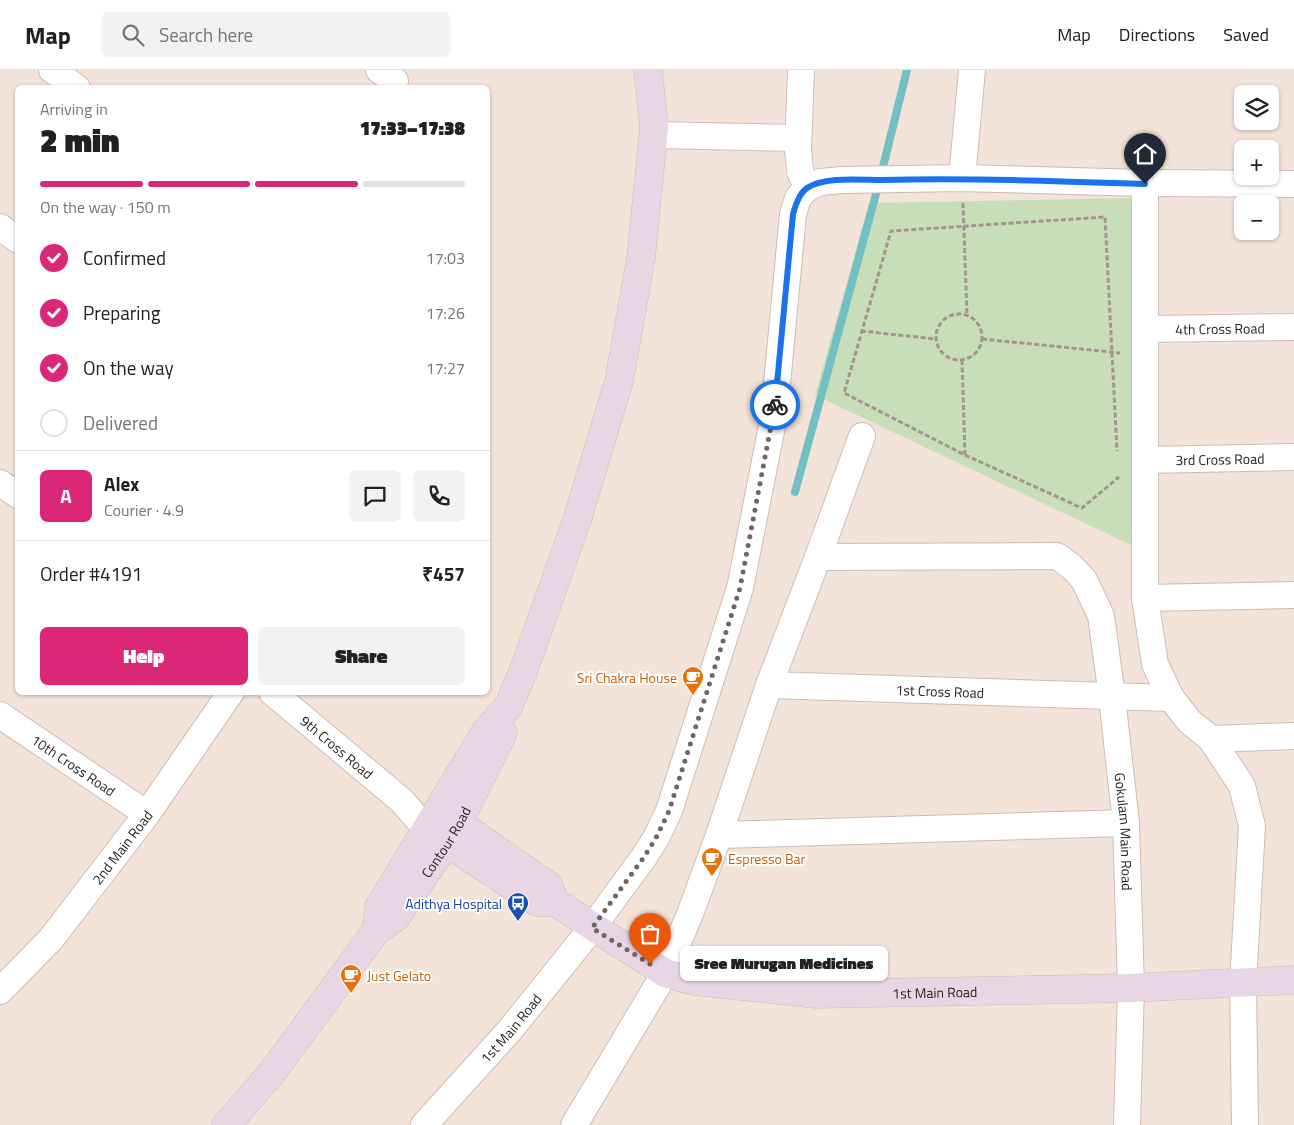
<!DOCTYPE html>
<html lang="en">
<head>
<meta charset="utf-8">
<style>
  body { margin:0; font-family:"Titillium Web",sans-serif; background:#f2f2f2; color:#202124; height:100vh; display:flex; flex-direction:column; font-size:19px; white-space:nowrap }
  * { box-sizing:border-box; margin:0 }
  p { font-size:16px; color:#757577 }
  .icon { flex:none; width:28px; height:28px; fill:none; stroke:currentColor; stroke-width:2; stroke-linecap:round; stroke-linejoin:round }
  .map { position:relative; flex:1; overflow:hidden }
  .side { position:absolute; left:15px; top:15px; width:475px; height:610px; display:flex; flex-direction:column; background:#fff; border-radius:8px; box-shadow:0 1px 4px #0004 }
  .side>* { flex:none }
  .tools { position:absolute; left:1234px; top:15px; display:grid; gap:10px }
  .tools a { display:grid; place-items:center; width:45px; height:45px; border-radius:8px; background:#fff; box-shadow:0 1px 4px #0004; font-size:25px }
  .pin { position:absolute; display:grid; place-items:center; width:42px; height:42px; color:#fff; margin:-51px -21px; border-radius:50% 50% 50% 0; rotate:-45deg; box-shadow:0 0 5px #0007 }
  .pin .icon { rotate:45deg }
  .courier { position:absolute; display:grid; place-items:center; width:50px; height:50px; margin:-25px; border:4px solid #1a73e8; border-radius:50%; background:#fff; color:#222; box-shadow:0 1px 6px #0007 }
  .bubble { position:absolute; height:35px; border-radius:8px; background:#fff; box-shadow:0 1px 4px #0004; font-size:16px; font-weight:800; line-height:35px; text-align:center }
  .headline em { font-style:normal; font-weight:800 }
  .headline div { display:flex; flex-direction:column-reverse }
  .headline { display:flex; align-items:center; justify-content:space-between; height:85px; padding:0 25px }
  h1 { font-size:32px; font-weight:800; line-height:38px }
  .bar { display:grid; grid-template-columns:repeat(4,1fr); gap:8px 5px; align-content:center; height:60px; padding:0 25px }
  .bar i { height:6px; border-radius:4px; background:#e0e0e0 }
  .bar .selected { background:#db2777 }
  .bar p { grid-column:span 4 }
  .line { display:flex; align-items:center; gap:12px; padding:0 25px; border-top:1px solid #e0e0e0 }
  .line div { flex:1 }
  .round { display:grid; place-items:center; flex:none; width:52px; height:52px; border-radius:8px; background:#f2f2f2 }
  ol { padding:0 25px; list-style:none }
  li { display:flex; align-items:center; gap:15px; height:55px }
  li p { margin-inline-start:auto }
  li .icon { padding:5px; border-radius:50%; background:#db2777; color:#fff; stroke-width:4 }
  li:last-child { color:#757577 }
  li i { width:28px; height:28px; border:2px solid #e0e0e0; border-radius:50% }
  .primary-button { display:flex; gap:10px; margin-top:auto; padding:10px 25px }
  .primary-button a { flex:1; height:58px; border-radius:8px; background:#db2777; color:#fff; font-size:20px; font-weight:800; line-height:58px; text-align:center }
  .primary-button a+a { background:#f2f2f2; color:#202124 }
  header { display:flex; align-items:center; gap:30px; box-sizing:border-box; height:70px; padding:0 25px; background:#fff; border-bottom:1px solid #e0e0e0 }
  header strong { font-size:24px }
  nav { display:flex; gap:28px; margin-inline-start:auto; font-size:18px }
  .search { width:350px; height:45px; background:#f2f2f2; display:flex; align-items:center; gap:12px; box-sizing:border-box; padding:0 18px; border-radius:8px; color:#757577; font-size:19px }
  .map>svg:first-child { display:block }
  .green { fill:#c8deb8 }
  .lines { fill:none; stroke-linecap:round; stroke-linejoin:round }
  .stream { stroke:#73c0c4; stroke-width:8 }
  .minor-casing { stroke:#cdbcb2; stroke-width:28 }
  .secondary-casing { stroke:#cdbcb2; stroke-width:29 }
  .path { stroke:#a2958e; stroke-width:3; stroke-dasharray:5 2.5; stroke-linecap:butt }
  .minor { stroke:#fff; stroke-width:26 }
  .secondary { stroke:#e8d6e4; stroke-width:28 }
  .done { stroke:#706660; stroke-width:5; stroke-dasharray:0 9 }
  .route { stroke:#1a73e8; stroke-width:6 }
  .labels { text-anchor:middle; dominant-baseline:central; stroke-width:4; stroke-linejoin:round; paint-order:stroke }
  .street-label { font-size:14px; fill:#29221f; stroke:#fff }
  .food-label { font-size:14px; fill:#c56008; stroke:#fff; text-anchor:start }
  .transit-label { font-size:14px; fill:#164399; stroke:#fff; text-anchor:end }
</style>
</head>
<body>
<header>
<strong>Map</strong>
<div class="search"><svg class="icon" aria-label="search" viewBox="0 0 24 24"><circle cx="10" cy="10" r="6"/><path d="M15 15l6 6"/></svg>Search here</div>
<nav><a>Map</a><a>Directions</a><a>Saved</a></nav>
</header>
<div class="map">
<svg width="1294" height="1055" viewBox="0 0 1294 1055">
  <rect width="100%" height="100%" fill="#f4e3d9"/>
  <polygon class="green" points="1133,128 1135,477 815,325 869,133"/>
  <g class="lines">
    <polyline class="stream" points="795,422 879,113 907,0"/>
    <g class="minor-casing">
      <g id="minor">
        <polyline points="52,0 77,18"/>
        <polyline points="379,0 395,11"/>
        <polyline points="801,0 798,79 800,101 807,118"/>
        <polyline points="653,65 798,68"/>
        <polyline points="962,108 972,0"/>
        <polyline points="1145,113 1145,528 1155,594 1171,628 1189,651 1211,669 1294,666"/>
        <polyline points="0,157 18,170"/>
        <path id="s1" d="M 1145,259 L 1294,257"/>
        <path id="s2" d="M 1145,390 L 1294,387"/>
        <polyline points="0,413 18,425"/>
        <path id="s3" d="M 818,487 L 1057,486 L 1072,497 L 1084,510 L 1101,546 L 1112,627 L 1126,753 L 1131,918 L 1127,1055"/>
        <polyline points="1145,528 1294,525"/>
        <path id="s4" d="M 769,615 L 1171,628"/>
        <path id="s5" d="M 272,622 L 402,731 L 427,760"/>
        <path id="s6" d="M 0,645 L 147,744"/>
        <polyline points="1211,669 1242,716 1252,756 1243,913 1245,1055"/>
        <polyline points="719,765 1126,753"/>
        <path id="s7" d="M 0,921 L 51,869 L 147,744 L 231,622"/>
        <path id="s8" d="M 424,1055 L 510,960 L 592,858 L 644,787 L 656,768 L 669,741 L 740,518 L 774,346 L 793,144 L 798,128 L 807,118 L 821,112 L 842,110 L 962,108 L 1145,113 L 1294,114"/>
        <polyline points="574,1055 665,903 690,844 719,765 769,615 818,487 862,366"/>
      </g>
    </g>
    <g class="secondary-casing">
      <g id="secondary">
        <polyline points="442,744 458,753 549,816 555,832"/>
        <path id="s9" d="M 427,760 L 537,832 L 555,832 L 665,903 L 694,911 L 817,924 L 1131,918 L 1294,910"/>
        <polyline points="376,861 379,837 486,661 508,637 523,602 577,450 619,311 641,188 654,57 648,0"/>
        <path id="s10" d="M 226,1055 L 271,1004 L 376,861 L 396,847 L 447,772 L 458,753 L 503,663"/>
      </g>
    </g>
    <g class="path">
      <polyline points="963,133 967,245"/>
      <circle cx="959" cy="267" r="23"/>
      <polyline points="861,261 936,269"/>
      <polyline points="982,269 1120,283"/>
      <polyline points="962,290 965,385 844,323 891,161 1105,147 1117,381"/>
      <polyline points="965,385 1082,438 1119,407"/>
    </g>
    <use href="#minor" class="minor"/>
    <use href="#secondary" class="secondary"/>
  </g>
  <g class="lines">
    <polyline class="done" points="650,894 592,858 644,787 656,768 669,741 740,518 775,335"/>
    <path class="route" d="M 775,335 L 793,144 C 796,134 799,124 807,118 C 824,106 862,110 882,110 C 970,108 1057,111 1145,114"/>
  </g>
  <defs>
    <g id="cafe-pin" transform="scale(1.125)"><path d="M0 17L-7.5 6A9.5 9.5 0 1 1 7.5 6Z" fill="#e8710a" stroke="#fff"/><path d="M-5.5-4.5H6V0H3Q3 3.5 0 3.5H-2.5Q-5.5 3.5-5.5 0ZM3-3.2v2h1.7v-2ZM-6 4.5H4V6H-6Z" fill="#fff"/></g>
    <g id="bus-pin" transform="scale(1.125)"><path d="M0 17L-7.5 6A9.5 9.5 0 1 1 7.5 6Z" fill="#1a4fb4" stroke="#fff"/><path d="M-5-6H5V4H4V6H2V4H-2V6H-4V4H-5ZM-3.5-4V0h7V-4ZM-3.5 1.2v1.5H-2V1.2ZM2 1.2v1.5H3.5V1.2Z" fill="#fff"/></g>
  </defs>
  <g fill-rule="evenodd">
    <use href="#cafe-pin" x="693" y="607"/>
    <use href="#cafe-pin" x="712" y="788"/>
    <use href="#bus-pin" x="518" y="833"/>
    <use href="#cafe-pin" x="351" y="905"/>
  </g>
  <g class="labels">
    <g class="street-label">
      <text stroke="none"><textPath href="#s1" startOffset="75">4th Cross Road</textPath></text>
      <text stroke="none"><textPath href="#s2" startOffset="75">3rd Cross Road</textPath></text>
      <text stroke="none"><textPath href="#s4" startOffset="171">1st Cross Road</textPath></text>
      <text stroke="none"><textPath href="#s5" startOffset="85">9th Cross Road</textPath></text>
      <text stroke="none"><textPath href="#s6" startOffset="89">10th Cross Road</textPath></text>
      <text stroke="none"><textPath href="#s3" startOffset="532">Gokulam Main Road</textPath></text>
      <text stroke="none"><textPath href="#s10" startOffset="360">Contour Road</textPath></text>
      <text stroke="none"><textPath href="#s7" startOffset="189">2nd Main Road</textPath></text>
      <text stroke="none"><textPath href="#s9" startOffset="552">1st Main Road</textPath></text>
      <text stroke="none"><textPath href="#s8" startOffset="130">1st Main Road</textPath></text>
    </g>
    <g class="food-label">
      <text x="677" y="607" text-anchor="end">Sri Chakra House</text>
      <text x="728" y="788">Espresso Bar</text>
      <text x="367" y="905">Just Gelato</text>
    </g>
    <g class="transit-label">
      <text x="502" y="833">Adithya Hospital</text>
    </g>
  </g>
</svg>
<div class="tools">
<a><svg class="icon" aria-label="layers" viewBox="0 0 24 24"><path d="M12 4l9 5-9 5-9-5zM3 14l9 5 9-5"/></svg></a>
<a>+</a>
<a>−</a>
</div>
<div class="pin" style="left:650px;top:894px;background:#ea580c"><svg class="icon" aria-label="bag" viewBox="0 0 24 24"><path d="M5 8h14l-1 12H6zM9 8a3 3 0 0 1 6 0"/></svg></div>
<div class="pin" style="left:1145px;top:114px;background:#1f2937"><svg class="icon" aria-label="home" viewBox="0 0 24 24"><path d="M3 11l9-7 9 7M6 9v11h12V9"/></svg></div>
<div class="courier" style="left:775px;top:335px"><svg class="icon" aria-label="bike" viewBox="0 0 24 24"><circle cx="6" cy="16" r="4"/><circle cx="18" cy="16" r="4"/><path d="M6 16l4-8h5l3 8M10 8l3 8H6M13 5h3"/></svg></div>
<div class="bubble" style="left:680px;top:876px;width:208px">Sree Murugan Medicines</div>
<section class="side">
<div class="headline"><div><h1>2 min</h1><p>Arriving in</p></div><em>17:33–17:38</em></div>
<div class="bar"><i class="selected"></i><i class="selected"></i><i class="selected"></i><i></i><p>On the way · 150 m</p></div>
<ol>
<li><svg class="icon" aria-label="check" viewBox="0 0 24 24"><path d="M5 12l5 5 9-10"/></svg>Confirmed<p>17:03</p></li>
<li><svg class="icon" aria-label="check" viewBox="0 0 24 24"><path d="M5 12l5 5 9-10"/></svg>Preparing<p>17:26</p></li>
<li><svg class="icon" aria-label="check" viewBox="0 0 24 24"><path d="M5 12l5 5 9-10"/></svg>On the way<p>17:27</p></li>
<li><i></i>Delivered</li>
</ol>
<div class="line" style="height:90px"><b class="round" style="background:#db2777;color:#fff">A</b><div><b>Alex</b><p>Courier · 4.9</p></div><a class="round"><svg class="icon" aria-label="chat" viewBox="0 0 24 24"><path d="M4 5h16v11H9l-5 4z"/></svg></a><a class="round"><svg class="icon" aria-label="phone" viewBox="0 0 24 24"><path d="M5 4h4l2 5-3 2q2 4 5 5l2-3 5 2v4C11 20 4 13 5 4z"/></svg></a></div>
<div class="line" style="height:65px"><div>Order #4191</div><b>₹457</b></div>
<div class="primary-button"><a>Help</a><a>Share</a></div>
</section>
</div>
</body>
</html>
